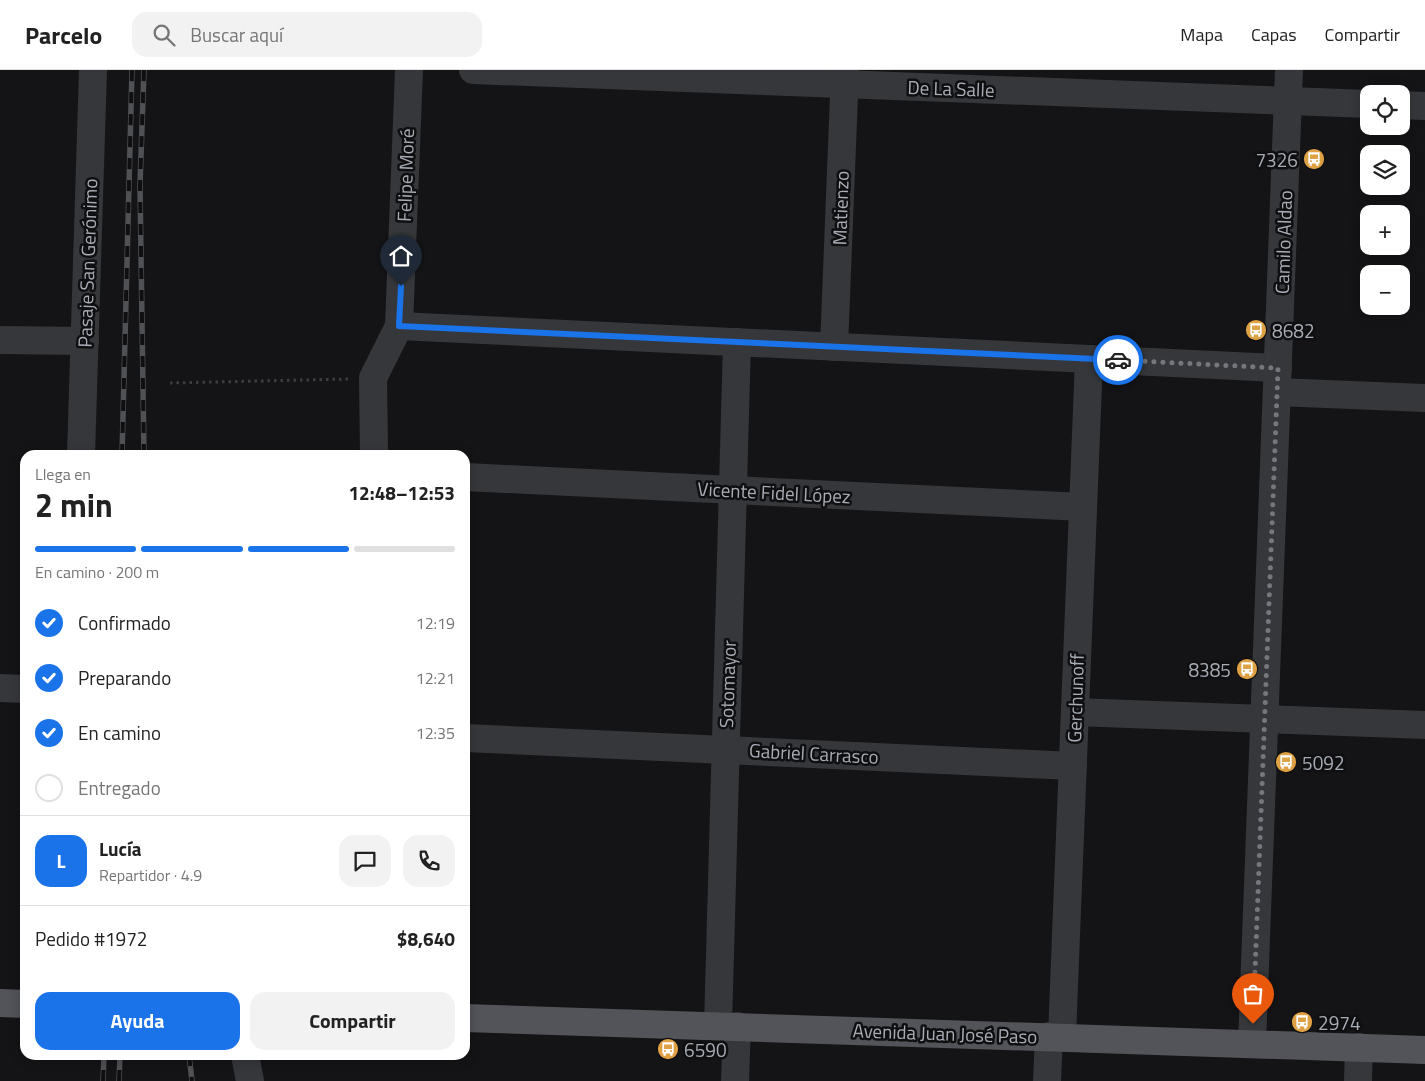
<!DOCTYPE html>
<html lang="es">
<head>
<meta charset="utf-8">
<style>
  body { margin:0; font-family:"Titillium Web",sans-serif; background:#f2f2f2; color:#222; height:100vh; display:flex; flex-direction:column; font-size:19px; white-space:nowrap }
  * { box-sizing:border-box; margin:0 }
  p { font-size:16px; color:#767676 }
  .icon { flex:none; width:28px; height:28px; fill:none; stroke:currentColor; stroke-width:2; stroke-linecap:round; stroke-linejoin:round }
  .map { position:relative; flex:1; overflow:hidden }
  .panel { position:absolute; left:20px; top:380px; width:450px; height:610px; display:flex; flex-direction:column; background:#fff; border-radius:15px; box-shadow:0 2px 12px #0003 }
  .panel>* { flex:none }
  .buttons { position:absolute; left:1360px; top:15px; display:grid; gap:10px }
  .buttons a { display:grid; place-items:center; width:50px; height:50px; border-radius:10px; background:#fff; box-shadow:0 2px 12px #0003; font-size:25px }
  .pin { position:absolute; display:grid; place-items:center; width:42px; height:42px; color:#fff; margin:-51px -21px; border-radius:50% 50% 50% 0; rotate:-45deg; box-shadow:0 0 5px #0007 }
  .pin .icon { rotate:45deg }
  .courier { position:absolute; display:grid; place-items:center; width:50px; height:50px; margin:-25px; border:4px solid #1a73e8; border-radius:50%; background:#fff; color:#222; box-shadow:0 1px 6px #0007 }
  .overview em { font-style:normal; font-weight:700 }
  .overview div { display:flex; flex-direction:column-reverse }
  .overview { display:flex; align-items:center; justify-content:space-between; height:85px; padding:0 15px }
  h1 { font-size:32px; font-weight:700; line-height:38px }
  .bar { display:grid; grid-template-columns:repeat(4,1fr); gap:8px 5px; align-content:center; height:60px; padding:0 15px }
  .bar i { height:6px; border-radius:4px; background:#e0e0e0 }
  .bar .current { background:#1a73e8 }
  .bar p { grid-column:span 4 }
  .line { display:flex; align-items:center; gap:12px; padding:0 15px; border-top:1px solid #e0e0e0 }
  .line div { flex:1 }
  .round { display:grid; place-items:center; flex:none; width:52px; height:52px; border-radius:15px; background:#f2f2f2 }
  ol { padding:0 15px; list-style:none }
  li { display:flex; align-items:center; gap:15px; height:55px }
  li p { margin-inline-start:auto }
  li .icon { padding:5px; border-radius:50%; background:#1a73e8; color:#fff; stroke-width:4 }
  li:last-child { color:#767676 }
  li i { width:28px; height:28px; border:2px solid #e0e0e0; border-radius:50% }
  .action { display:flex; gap:10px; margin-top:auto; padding:10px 15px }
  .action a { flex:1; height:58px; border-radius:15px; background:#1a73e8; color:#fff; font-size:20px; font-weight:700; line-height:58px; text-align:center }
  .action a+a { background:#f2f2f2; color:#222 }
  header { display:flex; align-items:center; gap:30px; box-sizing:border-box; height:70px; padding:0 25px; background:#fff; border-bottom:1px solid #e0e0e0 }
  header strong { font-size:24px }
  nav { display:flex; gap:28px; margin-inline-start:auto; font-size:18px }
  .search { width:350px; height:45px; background:#f2f2f2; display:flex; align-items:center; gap:12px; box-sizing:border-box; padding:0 18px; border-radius:15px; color:#767676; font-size:19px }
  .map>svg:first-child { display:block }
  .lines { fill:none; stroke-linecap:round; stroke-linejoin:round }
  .path { stroke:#3c3e41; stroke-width:3; stroke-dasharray:2.5 4; stroke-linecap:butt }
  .minor { stroke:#36373a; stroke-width:28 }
  .major { stroke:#525459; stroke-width:28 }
  .rail-casing { stroke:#4f5155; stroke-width:5.5 }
  .rail { stroke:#0f0f11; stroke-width:4; stroke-dasharray:11; stroke-linecap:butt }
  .done { stroke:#74777d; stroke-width:5; stroke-dasharray:0 9 }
  .route { stroke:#1a73e8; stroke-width:6 }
  .labels { text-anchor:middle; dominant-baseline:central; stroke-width:5; stroke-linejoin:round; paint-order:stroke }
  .street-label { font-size:19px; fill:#a7acb5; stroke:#0f0f11 }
  .poi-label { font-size:19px; fill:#a7acb5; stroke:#0f0f11; text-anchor:start }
</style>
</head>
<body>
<header>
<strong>Parcelo</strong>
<div class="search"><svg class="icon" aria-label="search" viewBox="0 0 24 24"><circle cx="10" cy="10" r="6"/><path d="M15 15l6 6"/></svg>Buscar aquí</div>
<nav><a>Mapa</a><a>Capas</a><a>Compartir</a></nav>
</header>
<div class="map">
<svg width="1425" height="1011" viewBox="0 0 1425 1011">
  <rect width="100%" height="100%" fill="#141416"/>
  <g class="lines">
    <polyline class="path" points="170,313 348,309"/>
    <g class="minor">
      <polyline points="473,0 1369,34"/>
      <polyline points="1401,35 1425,36"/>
      <polyline points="399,256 1278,298"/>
      <polyline points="0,270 85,271"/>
      <polyline points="834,277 845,0"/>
      <polyline points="1277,322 1425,328"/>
      <polyline points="81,385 93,0"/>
      <polyline points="374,385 373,308 399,256 409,0"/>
      <polyline points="465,407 1083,437"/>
      <polyline points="0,618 25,619"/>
      <polyline points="1075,642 1425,655"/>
      <polyline points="465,668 1073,696"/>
      <polyline points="718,956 737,272"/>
      <polyline points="1062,966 1089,289"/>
      <polyline points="1252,973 1289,0"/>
      <polyline points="245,985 250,1011"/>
      <polyline points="735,1011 737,956"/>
      <polyline points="1047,1011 1049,966"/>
      <polyline points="1358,1011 1359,977"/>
    </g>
    <g class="major">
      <polyline points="0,933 25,934"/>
      <polyline points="465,948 1425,980"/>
    </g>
    <g class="rail-casing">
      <g id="rail">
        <polyline points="122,385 132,0"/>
        <polyline points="144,385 140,115 144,0"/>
        <polyline points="189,985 192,1011"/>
        <polyline points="103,1011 104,985"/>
        <polyline points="119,1011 120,985"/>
      </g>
    </g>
    <use href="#rail" class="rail"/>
  </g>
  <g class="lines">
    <polyline class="done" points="1118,290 1278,298 1253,954"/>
    <polyline class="route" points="401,216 399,256 1118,290"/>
  </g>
  <defs>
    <g id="bus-disc" transform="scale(1.125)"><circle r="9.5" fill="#dea144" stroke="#0f0f11"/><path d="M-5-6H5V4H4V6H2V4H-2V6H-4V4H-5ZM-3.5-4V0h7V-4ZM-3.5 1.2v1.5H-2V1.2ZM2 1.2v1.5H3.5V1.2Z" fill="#fff"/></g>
  </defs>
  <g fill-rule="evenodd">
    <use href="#bus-disc" x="1314" y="89"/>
    <use href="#bus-disc" x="1256" y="260"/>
    <use href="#bus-disc" x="1247" y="599"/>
    <use href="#bus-disc" x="1286" y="692"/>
    <use href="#bus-disc" x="1302" y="952"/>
    <use href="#bus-disc" x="668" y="979"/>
  </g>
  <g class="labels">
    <g class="street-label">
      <text transform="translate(951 18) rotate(2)">De La Salle</text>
      <text transform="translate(405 105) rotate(-88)">Felipe Moré</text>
      <text transform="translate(840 138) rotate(-88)">Matienzo</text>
      <text transform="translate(1283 172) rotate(-88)">Camilo Aldao</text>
      <text transform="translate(87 193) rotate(-88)">Pasaje San Gerónimo</text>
      <text transform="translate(774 422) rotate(3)">Vicente Fidel López</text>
      <text transform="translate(727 614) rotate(-88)">Sotomayor</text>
      <text transform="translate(1075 628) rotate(-88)">Gerchunoff</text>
      <text transform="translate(814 683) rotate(3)">Gabriel Carrasco</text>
      <text transform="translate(945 963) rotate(2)">Avenida Juan José Paso</text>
    </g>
    <g class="poi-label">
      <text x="1298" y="89" text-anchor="end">7326</text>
      <text x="1272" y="260">8682</text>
      <text x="1231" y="599" text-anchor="end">8385</text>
      <text x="1302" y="692">5092</text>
      <text x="1318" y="952">2974</text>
      <text x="684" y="979">6590</text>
    </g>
  </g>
</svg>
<div class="buttons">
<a><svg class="icon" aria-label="locate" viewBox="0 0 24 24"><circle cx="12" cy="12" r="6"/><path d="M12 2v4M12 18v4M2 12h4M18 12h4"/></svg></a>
<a><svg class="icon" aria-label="layers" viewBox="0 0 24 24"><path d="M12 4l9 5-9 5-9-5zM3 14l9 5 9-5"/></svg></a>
<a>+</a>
<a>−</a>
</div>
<div class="pin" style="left:1253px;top:954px;background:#ea580c"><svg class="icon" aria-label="bag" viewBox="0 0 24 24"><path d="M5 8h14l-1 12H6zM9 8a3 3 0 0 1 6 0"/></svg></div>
<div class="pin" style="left:401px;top:216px;background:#1f2937"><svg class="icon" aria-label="home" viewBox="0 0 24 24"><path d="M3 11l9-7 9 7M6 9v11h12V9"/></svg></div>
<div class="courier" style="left:1118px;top:290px"><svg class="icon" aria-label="car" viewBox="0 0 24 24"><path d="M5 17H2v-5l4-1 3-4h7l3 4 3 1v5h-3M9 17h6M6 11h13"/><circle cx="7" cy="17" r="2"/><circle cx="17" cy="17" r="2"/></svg></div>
<section class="panel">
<div class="overview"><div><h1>2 min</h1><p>Llega en</p></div><em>12:48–12:53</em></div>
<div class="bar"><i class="current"></i><i class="current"></i><i class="current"></i><i></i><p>En camino · 200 m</p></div>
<ol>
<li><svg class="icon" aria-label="check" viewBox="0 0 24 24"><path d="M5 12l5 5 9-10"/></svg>Confirmado<p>12:19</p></li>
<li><svg class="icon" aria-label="check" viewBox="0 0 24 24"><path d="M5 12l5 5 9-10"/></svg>Preparando<p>12:21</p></li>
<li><svg class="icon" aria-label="check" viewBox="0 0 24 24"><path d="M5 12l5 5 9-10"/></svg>En camino<p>12:35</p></li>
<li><i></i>Entregado</li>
</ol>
<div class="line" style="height:90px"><b class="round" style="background:#1a73e8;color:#fff">L</b><div><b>Lucía</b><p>Repartidor · 4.9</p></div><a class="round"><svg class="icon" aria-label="chat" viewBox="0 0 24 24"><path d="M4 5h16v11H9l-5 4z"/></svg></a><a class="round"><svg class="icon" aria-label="phone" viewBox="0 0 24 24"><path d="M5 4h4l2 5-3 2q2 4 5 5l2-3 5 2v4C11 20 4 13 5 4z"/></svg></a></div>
<div class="line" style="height:65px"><div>Pedido #1972</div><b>$8,640</b></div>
<div class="action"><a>Ayuda</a><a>Compartir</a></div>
</section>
</div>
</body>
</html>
